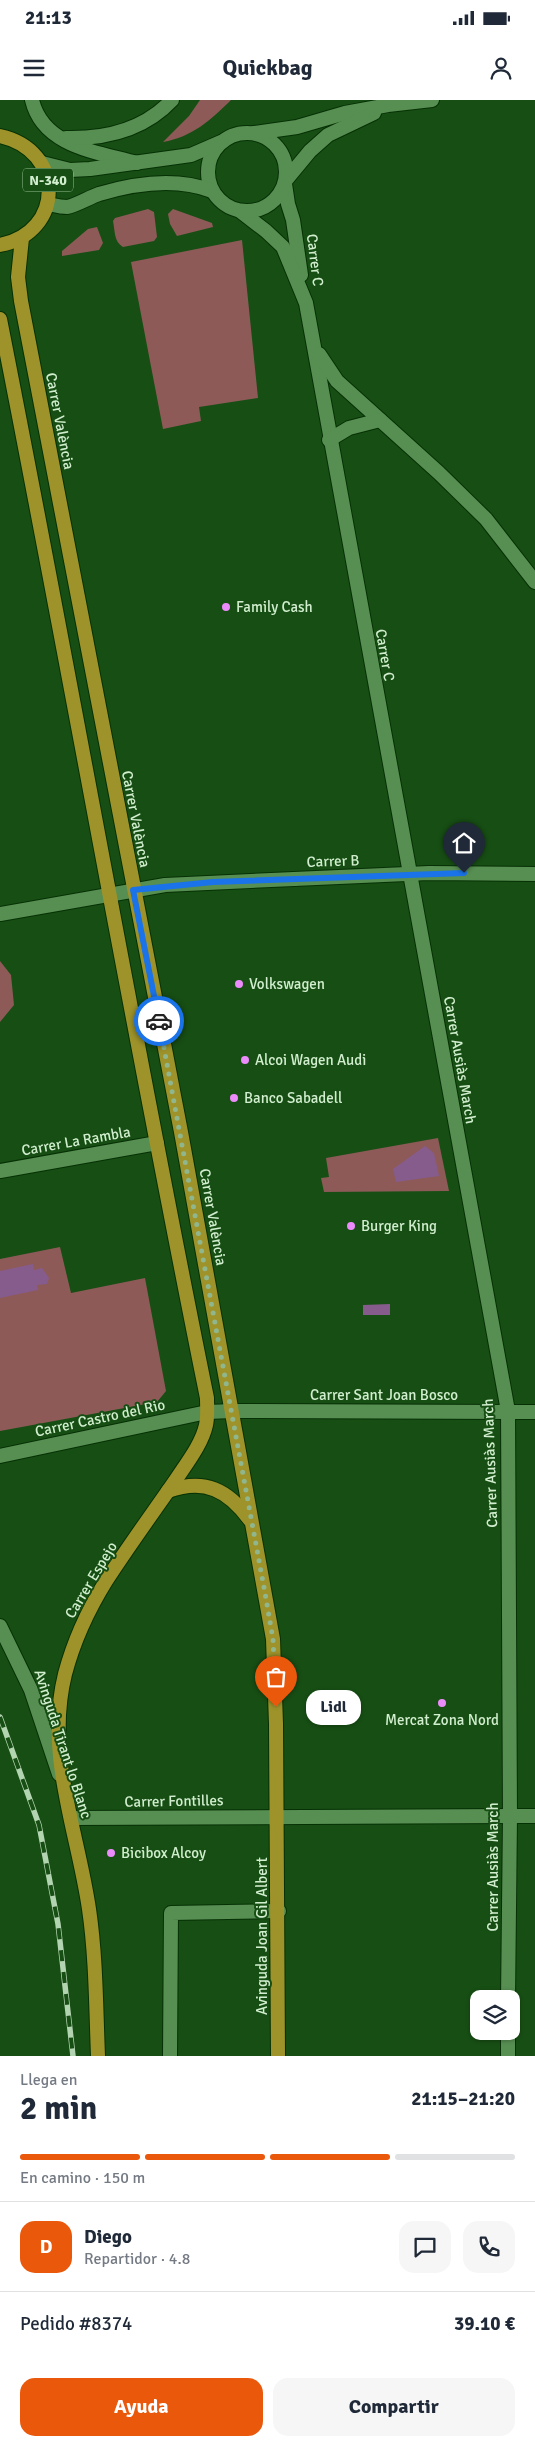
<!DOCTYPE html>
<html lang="es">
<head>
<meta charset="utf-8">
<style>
  body { margin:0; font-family:Signika,sans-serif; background:#f6f6f7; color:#1f2937; height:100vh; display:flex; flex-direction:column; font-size:19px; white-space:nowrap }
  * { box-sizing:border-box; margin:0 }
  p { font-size:16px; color:#747a83 }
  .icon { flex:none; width:28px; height:28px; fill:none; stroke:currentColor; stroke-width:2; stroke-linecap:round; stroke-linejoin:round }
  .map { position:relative; height:1956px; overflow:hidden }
  .panel { display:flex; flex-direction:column; background:#fff; flex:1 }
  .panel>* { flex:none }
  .tools { position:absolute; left:470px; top:1890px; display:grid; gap:10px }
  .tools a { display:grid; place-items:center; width:50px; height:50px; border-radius:10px; background:#fff; box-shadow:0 1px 4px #0004; font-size:25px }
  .pin { position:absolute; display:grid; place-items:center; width:42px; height:42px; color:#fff; margin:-51px -21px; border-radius:50% 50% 50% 0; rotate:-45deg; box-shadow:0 0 5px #0007 }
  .pin .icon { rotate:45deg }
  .courier { position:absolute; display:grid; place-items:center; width:50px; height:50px; margin:-25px; border:4px solid #1a73e8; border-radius:50%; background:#fff; color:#222; box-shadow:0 1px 6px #0007 }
  .bubble { position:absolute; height:35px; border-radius:15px; background:#fff; box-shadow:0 1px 4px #0004; font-size:16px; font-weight:800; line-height:35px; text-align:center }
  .overview em { font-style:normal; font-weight:800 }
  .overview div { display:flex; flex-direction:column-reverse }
  .overview { display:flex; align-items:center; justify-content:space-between; height:85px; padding:0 20px }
  h1 { font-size:32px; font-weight:800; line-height:38px }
  .bar { display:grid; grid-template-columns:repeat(4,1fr); gap:8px 5px; align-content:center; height:60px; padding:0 20px }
  .bar i { height:6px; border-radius:4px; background:#e0e1e3 }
  .bar .active { background:#ea580c }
  .bar p { grid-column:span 4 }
  .line { display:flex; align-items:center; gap:12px; padding:0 20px; border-top:1px solid #e0e1e3 }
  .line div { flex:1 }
  .round { display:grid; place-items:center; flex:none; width:52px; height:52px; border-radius:15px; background:#f6f6f7 }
  .action { display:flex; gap:10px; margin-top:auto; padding:10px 20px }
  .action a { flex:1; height:58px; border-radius:15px; background:#ea580c; color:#fff; font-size:20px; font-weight:800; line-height:58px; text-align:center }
  .action a+a { background:#f6f6f7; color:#1f2937 }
  .status { display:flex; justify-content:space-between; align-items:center; height:35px; padding:0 25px; background:#fff; direction:ltr }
  .status svg { height:14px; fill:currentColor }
  header { display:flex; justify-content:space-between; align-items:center; height:65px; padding:0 20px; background:#fff; font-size:22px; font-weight:800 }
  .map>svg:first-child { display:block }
  .green { fill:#8d5a58 }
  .water { fill:#865c8c }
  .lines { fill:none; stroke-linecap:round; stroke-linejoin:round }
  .minor-casing { stroke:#063105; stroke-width:16 }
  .tertiary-casing { stroke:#063105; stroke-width:16 }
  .primary-casing { stroke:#063105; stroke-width:16 }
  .minor { stroke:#578e52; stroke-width:14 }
  .tertiary { stroke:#578e52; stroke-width:14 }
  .primary { stroke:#9e932a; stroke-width:14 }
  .rail-casing { stroke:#b3d4b0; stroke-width:5.5 }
  .rail { stroke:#174e14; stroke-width:4; stroke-dasharray:11; stroke-linecap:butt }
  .done { stroke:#90b68d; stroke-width:5; stroke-dasharray:0 9 }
  .route { stroke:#1a73e8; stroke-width:6 }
  .poi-dot { fill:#ec8cfa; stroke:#174e14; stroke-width:2 }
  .labels { text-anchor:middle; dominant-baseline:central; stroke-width:4; stroke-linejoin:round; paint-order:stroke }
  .shield { fill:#174e14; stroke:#99be96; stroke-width:1 }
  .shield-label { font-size:14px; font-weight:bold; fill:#d1eece }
  .street-label { font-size:15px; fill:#d1eece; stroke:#174e14 }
  .poi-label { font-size:15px; fill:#d1eece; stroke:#174e14; text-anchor:start }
</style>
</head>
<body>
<div class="status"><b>21:13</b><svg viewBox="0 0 49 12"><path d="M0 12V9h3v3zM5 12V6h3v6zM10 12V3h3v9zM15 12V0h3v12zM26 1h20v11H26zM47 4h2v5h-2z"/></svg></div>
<header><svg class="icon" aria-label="menu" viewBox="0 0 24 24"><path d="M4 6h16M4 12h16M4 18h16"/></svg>Quickbag<svg class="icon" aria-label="person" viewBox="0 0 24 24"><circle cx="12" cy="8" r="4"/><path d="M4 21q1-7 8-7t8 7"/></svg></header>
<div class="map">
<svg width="535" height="1956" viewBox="0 0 535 1956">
  <rect width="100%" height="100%" fill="#174e14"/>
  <g class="green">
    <path d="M 200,0 L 231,0 C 211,20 192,37 163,42 L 189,16 Z"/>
    <path d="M 148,109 L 154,112 L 157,137 L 154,141 L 123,147 C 114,142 115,131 113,121 L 115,118 Z"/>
    <polygon points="173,109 212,123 213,127 177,136 170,124 168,114"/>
    <polygon points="97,127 103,143 99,150 62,156 62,151 88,129"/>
    <polygon points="242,140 258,298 199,307 201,321 163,329 131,162"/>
    <polygon points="0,861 11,875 14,905 0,922"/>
    <polygon points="438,1038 449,1091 324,1092 321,1078 329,1077 326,1058"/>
    <polygon points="60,1147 71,1193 145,1178 166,1291 157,1302 0,1331 0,1159"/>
  </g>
  <g class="water">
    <polygon points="425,1046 434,1053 439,1076 396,1082 393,1069"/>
    <polygon points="33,1164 34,1170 42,1168 49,1178 47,1184 37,1185 38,1190 0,1198 0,1171"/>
    <polygon points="390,1204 390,1215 363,1215 363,1205"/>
  </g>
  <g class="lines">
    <g class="minor-casing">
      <g id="minor">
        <path d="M 32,0 C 43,47 98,52 137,63"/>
        <path d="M 66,38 C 106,39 144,30 172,0"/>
        <polyline points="285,84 288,104 293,120 301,175"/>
        <polyline points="240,111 266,131 283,147 306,203 508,1311 510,1717 508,1899"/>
        <polyline points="319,254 337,281 439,373 486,419 535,482"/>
        <polyline points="329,340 349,328 380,320"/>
        <polyline points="0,814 165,785 294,779"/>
        <polyline points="0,1071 157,1043"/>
        <polyline points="0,1356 207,1312 233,1311"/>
        <polyline points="72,1718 535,1716"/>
        <polyline points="170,1956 171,1813 279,1811"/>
        <polyline points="508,1956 508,1931"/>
      </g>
    </g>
    <g class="tertiary-casing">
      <g id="tertiary">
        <circle cx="247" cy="72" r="39"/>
        <polyline points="254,33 297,27 345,13 388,5 432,0"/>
        <polyline points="42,63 70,70 90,69 191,55 221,42"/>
        <polyline points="286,80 310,51 328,35 374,13"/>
        <path d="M 48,104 C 53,105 61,107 67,107 C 75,106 90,97 99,94 C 136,83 176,77 212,91"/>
        <polyline points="294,779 429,773 535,774"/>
        <polyline points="233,1311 535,1312"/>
        <polyline points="0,1526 31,1590 59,1674"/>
      </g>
    </g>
    <g class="primary-casing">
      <g id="primary">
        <path d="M 0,36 C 65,50 65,132 0,145"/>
        <polyline points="22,138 18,177 21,201 181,1032 273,1539 276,1624 278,1956"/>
        <path d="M 0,219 C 71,578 134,939 207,1298 C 207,1307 208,1316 206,1325 C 202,1344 186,1364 175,1381 C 152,1414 128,1447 106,1481 C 88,1510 74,1540 65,1574 C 45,1655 77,1728 89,1809 C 96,1857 96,1907 98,1956"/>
        <path d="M 168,1391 C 205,1378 228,1390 250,1420"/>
      </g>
    </g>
    <use href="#minor" class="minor"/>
    <use href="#tertiary" class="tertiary"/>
    <use href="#primary" class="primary"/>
    <g class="rail-casing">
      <polyline id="rail" points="0,1617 39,1725 58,1824 73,1956"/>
    </g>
    <use href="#rail" class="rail"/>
  </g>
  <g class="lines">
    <polyline class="done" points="159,921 265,1493 273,1539 276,1607"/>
    <polyline class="route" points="159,921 133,790 213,782 464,773"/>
  </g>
  <g class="poi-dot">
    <circle cx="226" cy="507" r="5"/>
    <circle cx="239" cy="884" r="5"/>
    <circle cx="245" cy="960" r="5"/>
    <circle cx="234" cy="998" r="5"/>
    <circle cx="351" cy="1126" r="5"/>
    <circle cx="442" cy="1603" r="5"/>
    <circle cx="111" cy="1753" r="5"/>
  </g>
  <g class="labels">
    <rect class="shield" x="23" y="68.5" width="50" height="23" rx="4"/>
    <g class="shield-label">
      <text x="48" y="80">N-340</text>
    </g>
    <g class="street-label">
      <text transform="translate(315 160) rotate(83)">Carrer C</text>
      <text transform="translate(60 321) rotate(79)">Carrer València</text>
      <text transform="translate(385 555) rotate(80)">Carrer C</text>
      <text transform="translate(136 719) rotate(79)">Carrer València</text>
      <text transform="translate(333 761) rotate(-2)">Carrer B</text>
      <text transform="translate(460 960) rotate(80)">Carrer Ausiàs March</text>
      <text transform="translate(76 1041) rotate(-10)">Carrer La Rambla</text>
      <text transform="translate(213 1117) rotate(80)">Carrer València</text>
      <text x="384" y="1295">Carrer Sant Joan Bosco</text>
      <text transform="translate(100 1318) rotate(-12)">Carrer Castro del Rio</text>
      <text transform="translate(490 1363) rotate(-92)">Carrer Ausiàs March</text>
      <text transform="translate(91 1480) rotate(-59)">Carrer Espejo</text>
      <text transform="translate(63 1644) rotate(72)">Avinguda Tirant lo Blanc</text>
      <text transform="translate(174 1701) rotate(-1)">Carrer Fontilles</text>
      <text transform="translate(493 1767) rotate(-90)">Carrer Ausiàs March</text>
      <text transform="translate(262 1836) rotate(-90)">Avinguda Joan Gil Albert</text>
    </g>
    <g class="poi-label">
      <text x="236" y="507">Family Cash</text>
      <text x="249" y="884">Volkswagen</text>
      <text x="255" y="960">Alcoi Wagen Audi</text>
      <text x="244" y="998">Banco Sabadell</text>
      <text x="361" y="1126">Burger King</text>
      <text x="442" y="1620" text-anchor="middle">Mercat Zona Nord</text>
      <text x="121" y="1753">Bicibox Alcoy</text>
    </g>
  </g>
</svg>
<div class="tools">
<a><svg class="icon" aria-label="layers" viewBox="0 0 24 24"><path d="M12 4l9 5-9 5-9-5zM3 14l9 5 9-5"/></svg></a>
</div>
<div class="pin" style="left:276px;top:1607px;background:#ea580c"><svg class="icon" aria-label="bag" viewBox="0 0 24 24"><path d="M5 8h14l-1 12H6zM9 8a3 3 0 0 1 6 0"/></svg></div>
<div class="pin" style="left:464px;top:773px;background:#1f2937"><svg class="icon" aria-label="home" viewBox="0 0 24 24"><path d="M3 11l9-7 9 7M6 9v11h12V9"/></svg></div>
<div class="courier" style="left:159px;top:921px"><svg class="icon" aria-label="car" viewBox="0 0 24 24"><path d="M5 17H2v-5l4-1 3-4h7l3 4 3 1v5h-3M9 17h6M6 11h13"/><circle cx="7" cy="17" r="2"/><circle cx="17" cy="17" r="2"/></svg></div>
<div class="bubble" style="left:306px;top:1590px;width:55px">Lidl</div>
</div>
<section class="panel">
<div class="overview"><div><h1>2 min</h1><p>Llega en</p></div><em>21:15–21:20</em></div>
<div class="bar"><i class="active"></i><i class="active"></i><i class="active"></i><i></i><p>En camino · 150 m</p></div>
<div class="line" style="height:90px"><b class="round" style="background:#ea580c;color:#fff">D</b><div><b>Diego</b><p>Repartidor · 4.8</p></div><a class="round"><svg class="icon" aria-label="chat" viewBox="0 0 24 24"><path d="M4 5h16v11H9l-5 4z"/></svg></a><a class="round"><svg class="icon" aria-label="phone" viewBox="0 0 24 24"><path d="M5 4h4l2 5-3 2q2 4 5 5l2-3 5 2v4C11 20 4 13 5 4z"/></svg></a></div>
<div class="line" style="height:65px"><div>Pedido #8374</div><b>39.10 €</b></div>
<div class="action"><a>Ayuda</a><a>Compartir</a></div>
</section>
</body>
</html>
